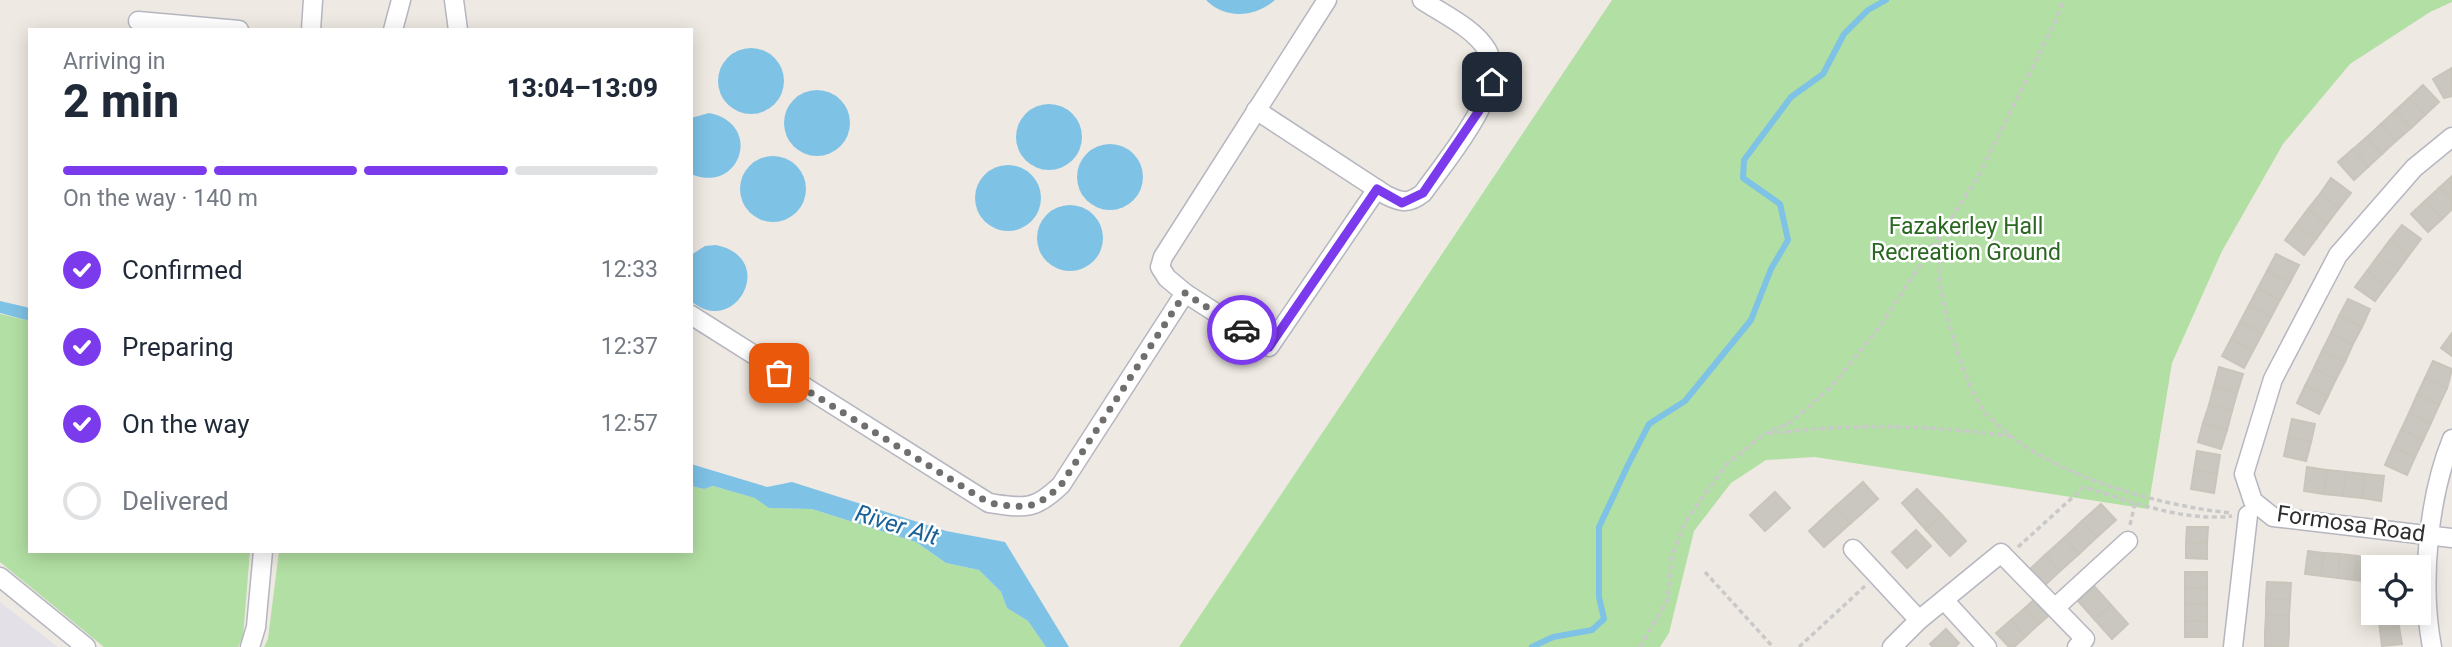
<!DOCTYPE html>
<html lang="en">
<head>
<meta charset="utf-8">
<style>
  body { margin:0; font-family:Roboto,sans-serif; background:#f6f6f7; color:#1f2937; height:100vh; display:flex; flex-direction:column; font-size:26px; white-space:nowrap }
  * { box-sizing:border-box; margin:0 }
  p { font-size:23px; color:#747a83 }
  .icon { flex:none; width:38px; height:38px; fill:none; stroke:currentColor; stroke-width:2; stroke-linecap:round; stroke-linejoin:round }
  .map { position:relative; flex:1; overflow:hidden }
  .side { position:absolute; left:28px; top:28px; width:665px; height:525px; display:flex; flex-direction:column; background:#fff; border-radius:0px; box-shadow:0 4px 18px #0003 }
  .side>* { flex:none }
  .buttons { position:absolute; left:2361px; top:555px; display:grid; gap:14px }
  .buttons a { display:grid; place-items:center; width:70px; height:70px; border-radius:0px; background:#fff; box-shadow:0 4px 18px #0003; font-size:35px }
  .pin { position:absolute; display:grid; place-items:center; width:60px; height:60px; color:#fff; margin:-30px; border-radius:14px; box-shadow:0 4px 10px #0006 }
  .courier { position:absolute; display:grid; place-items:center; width:70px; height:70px; margin:-35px; border:5px solid #7c3aed; border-radius:50%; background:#fff; color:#222; box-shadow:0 2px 9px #0007 }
  .overview em { font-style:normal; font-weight:800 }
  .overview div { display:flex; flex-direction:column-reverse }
  .overview { display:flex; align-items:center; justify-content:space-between; height:119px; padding:0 35px }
  h1 { font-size:46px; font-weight:800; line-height:52px }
  .bar { display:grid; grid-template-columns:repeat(4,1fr); gap:10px 7px; align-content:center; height:84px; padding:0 35px }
  .bar i { height:9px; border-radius:5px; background:#e0e1e3 }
  .bar .current { background:#7c3aed }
  .bar p { grid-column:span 4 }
  ol { padding:0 35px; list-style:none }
  li { display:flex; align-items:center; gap:21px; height:77px }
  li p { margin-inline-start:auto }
  li .icon { padding:7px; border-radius:50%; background:#7c3aed; color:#fff; stroke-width:4 }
  li:last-child { color:#747a83 }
  li i { width:38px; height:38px; border:4px solid #e0e1e3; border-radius:50% }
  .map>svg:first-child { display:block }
  .industrial { fill:#e3e1e7 }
  .green { fill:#b2dfa3 }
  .water { fill:#7ec2e6 }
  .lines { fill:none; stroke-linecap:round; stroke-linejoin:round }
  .stream { stroke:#7ec2e6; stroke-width:6 }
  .building { fill:#cac7c0; stroke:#c9c5bb; stroke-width:2 }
  .minor-casing { stroke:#b5b6c0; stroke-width:21 }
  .path { stroke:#c9c9c9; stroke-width:3.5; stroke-dasharray:5 3.5; stroke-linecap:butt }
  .minor { stroke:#fff; stroke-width:18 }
  .done { stroke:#716f6d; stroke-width:7; stroke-dasharray:0 12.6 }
  .route { stroke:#7c3aed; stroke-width:9 }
  .labels { text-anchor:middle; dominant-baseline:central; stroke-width:5; stroke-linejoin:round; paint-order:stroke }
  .park-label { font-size:23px; fill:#2a6721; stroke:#fff }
  .street-label { font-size:23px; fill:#2e2e2e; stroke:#fff }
  .water-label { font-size:24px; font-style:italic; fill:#196197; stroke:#fff }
</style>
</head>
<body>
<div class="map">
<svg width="2452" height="647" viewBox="0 0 2452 647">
  <rect width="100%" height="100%" fill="#eee9e2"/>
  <polygon class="industrial" points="0,602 58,647 0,647"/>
  <g class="green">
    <polygon points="1612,0 2452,0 2452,2 2430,12 2350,64 2283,144 2222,251 2172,363 2148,509 1815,457 1766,460 1731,483 1694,531 1669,633 1660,647 1179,647"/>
    <polygon points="0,314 30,321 30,551 250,551 243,637 238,647 104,647 0,562"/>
    <polygon points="691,486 704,489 713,486 756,498 769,508 812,509 916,542 946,563 979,570 1001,592 1007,608 1028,621 1046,647 264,647 268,639 279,551 691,551"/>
  </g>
  <g class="water">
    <path d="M 1206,0 L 1275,0 C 1256,17 1225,20 1206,0 Z"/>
    <circle cx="751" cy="81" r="33"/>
    <circle cx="817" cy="123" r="33"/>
    <circle cx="1049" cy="137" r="33"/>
    <path d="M 709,113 C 764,124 740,195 691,174 L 691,118 Z"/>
    <circle cx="1110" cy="177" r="33"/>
    <circle cx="773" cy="189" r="33"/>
    <circle cx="1008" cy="198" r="33"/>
    <circle cx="1070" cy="238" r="33"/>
    <path d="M 716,245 C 779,258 735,339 691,301 L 691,255 L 705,246 Z"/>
    <polygon points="0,301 30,308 30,321 0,313"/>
    <polygon points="691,464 767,487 792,482 946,531 1005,542 1069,647 1046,647 1028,621 1007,608 1001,592 979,570 946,563 916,542 812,509 769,508 755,498 713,486 704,489 691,486"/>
  </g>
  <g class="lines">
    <polyline class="stream" points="1532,647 1553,637 1592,630 1604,619 1599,597 1599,527 1628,465 1649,424 1685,401 1751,320 1771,269 1788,240 1780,204 1743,178 1744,160 1791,97 1823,74 1844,34 1868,10 1886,0"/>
  </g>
  <g class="building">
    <polygon points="2452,68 2452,96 2444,98 2433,79"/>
    <polygon points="2423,85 2439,102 2425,115 2409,98"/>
    <polygon points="2409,98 2425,115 2411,128 2395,111"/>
    <polygon points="2395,111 2411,128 2396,141 2381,124"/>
    <polygon points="2381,124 2396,141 2382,154 2367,137"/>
    <polygon points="2367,137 2382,154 2368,167 2353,149"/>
    <polygon points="2353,149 2368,167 2354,180 2338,162"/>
    <polygon points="2452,176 2452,201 2439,188"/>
    <polygon points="2331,178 2351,193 2339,208 2320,194"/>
    <polygon points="2439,188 2452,201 2452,209 2442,219 2425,201"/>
    <polygon points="2320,194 2339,208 2327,224 2308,209"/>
    <polygon points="2425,201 2442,219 2428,232 2411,214"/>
    <polygon points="2308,209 2327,224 2316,239 2296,225"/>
    <polygon points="2296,225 2316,239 2304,255 2285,240"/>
    <polygon points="2402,225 2421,239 2409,255 2390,240"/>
    <polygon points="2390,240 2409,255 2398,270 2378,256"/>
    <polygon points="2276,254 2299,265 2290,282 2267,271"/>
    <polygon points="2378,256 2398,270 2386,286 2367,271"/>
    <polygon points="2267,271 2290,282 2280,300 2258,288"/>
    <polygon points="2367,271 2386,286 2375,301 2355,287"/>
    <polygon points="2258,288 2280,300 2271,317 2249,305"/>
    <polygon points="2348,299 2370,309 2362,327 2339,316"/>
    <polygon points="2249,305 2271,317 2262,334 2240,322"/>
    <polygon points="2339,316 2362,327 2353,344 2331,333"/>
    <polygon points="2240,322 2262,334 2253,351 2231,339"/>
    <polygon points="2331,333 2353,344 2345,362 2322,351"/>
    <polygon points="2452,333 2452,356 2441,348"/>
    <polygon points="2231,339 2253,351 2244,368 2222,356"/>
    <polygon points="2322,351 2345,362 2336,379 2314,368"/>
    <polygon points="2433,361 2452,369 2447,388 2425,378"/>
    <polygon points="2219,367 2243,374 2237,393 2214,386"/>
    <polygon points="2314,368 2336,379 2328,396 2305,386"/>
    <polygon points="2425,378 2447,388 2439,405 2417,395"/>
    <polygon points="2214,386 2237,393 2232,411 2209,405"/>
    <polygon points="2305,386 2328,396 2319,414 2297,403"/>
    <polygon points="2417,395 2439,405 2431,423 2409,413"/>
    <polygon points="2209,405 2232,411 2227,430 2203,423"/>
    <polygon points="2409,413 2431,423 2423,440 2401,430"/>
    <polygon points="2292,419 2315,424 2311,442 2288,437"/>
    <polygon points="2203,423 2227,430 2221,449 2198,442"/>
    <polygon points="2401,430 2423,440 2415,457 2393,447"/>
    <polygon points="2288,437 2311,442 2306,461 2284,456"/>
    <polygon points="2393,447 2415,457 2407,475 2385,465"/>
    <polygon points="2197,451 2220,455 2217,474 2194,470"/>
    <polygon points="2307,467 2327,470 2324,494 2304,491"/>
    <polygon points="2194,470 2217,474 2214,493 2191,489"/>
    <polygon points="2327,470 2346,472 2343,496 2324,494"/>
    <polygon points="2346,472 2365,474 2362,498 2343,496"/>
    <polygon points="2365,474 2384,476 2381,501 2362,498"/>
    <polygon points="1863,482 1878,499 1851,523 1836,506"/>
    <polygon points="1917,489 1942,515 1926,530 1902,503"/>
    <polygon points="1775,492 1790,508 1765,531 1750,515"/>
    <polygon points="2101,504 2116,520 2097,537 2082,521"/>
    <polygon points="1836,506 1851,523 1824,547 1809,531"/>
    <polygon points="1942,515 1966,541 1950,556 1926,530"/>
    <polygon points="2082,521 2097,537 2079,554 2064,538"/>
    <polygon points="2187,527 2208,527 2207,543 2186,543"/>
    <polygon points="1916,530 1931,546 1907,568 1892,552"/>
    <polygon points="2064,538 2079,554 2060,571 2045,555"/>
    <polygon points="2186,543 2207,543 2207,559 2186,558"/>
    <polygon points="2308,551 2324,553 2321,576 2305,574"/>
    <polygon points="2324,553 2340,554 2338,578 2321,576"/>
    <polygon points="2340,554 2357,556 2354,580 2338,578"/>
    <polygon points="2045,555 2060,571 2042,588 2027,572"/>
    <polygon points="2357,556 2373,558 2370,582 2354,580"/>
    <rect x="2185" y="572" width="22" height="16"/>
    <polygon points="2267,582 2291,583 2290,600 2266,599"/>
    <polygon points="2094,586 2111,605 2095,620 2078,601"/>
    <rect x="2185" y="588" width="22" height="16"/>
    <polygon points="2039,595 2054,611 2039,624 2025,608"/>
    <polygon points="2266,599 2290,600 2289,616 2266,615"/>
    <rect x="2185" y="604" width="22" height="17"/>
    <polygon points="2111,605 2128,624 2112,639 2095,620"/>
    <polygon points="2025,608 2039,624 2025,637 2011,620"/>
    <polygon points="2398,612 2399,627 2380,630 2378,613"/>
    <polygon points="2266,615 2289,616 2289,632 2265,632"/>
    <polygon points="2011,620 2025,637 2014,647 2009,647 1996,633"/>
    <rect x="2185" y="621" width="22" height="16"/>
    <polygon points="2399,627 2402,644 2382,646 2380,630"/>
    <polygon points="1946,629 1959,643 1955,647 1933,647 1930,644"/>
    <polygon points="2265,632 2289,632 2288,647 2265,647"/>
  </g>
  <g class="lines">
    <g class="minor-casing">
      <g id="minor">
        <polyline points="454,0 458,30"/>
        <polyline points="138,21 239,30"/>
        <polyline points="311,30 313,0"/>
        <polyline points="393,30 401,0"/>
        <path d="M 1256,110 L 1386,195 C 1402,203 1409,204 1423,193 C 1445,161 1509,89 1487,50 C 1474,28 1443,14 1422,0"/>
        <polyline points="2452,137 2414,168 2338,255 2273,379 2244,474 2253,501 2273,517 2452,538"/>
        <polyline points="1185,293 1269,347 1377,189"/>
        <path d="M 691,315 L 989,503 C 1025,508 1034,511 1061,485 L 1185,293 L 1167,278 L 1160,267 L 1163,257 L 1327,0"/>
        <polyline points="1853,549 1919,620"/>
        <polyline points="0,577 86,647"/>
        <polyline points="1944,600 1987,647"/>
        <polyline points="2056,607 2128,541"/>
        <polyline points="250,647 256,627 263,551"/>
        <polyline points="1892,647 1919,620 2001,553 2085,639 2077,647"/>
        <polyline points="2233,647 2248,515"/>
        <path d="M 2432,647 C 2420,585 2428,498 2452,439"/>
      </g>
    </g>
    <g class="path">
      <path d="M 1940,234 C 1940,248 1938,263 1939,277 C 1942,306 1965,385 1982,408 C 2031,471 2156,506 2232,513"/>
      <path d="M 1769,434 C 1848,423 1931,425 2009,436"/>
      <polyline points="2130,525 2135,503"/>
      <path d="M 2018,547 L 2084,487 C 2131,501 2182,522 2232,516"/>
      <polyline points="1705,572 1773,647"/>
      <polyline points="1640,647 1667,601 1672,555 1685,522 1726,465 1764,434 1790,423 1832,386 1880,326 1977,179 2057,18 2063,0"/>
      <polyline points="1799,647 1865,586"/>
    </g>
    <use href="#minor" class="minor"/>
  </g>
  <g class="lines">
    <path class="done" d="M 779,373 L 989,503 C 1025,508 1034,511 1061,485 L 1185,293 L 1242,330"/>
    <polyline class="route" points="1242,330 1269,347 1377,189 1402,203 1423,193 1485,102 1492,82"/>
  </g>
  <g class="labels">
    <g class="park-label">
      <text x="1966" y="226">Fazakerley Hall<tspan x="1966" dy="26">Recreation Ground</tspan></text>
    </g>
    <g class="street-label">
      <text transform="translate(2351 524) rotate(8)">Formosa Road</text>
    </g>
    <g class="water-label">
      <text transform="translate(897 525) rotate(17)">River Alt</text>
    </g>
  </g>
</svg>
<div class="buttons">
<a><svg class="icon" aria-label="locate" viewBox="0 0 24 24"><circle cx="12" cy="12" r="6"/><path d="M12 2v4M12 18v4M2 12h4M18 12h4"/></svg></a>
</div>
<div class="pin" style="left:779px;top:373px;background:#ea580c"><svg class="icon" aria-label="bag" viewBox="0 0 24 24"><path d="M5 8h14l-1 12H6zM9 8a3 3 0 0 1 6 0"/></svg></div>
<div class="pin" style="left:1492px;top:82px;background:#1f2937"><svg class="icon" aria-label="home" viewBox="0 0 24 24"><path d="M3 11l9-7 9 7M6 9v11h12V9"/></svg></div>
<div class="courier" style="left:1242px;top:330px"><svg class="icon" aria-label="car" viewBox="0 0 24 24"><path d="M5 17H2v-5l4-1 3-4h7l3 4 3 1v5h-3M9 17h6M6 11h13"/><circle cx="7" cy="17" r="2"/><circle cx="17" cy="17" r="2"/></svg></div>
<section class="side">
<div class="overview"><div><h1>2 min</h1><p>Arriving in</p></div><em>13:04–13:09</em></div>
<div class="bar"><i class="current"></i><i class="current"></i><i class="current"></i><i></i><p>On the way · 140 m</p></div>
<ol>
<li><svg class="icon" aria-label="check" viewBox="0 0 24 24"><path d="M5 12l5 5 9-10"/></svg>Confirmed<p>12:33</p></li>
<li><svg class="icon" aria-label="check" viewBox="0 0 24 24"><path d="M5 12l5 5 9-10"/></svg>Preparing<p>12:37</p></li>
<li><svg class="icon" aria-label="check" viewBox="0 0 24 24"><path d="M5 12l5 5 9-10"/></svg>On the way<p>12:57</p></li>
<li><i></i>Delivered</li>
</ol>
</section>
</div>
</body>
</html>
